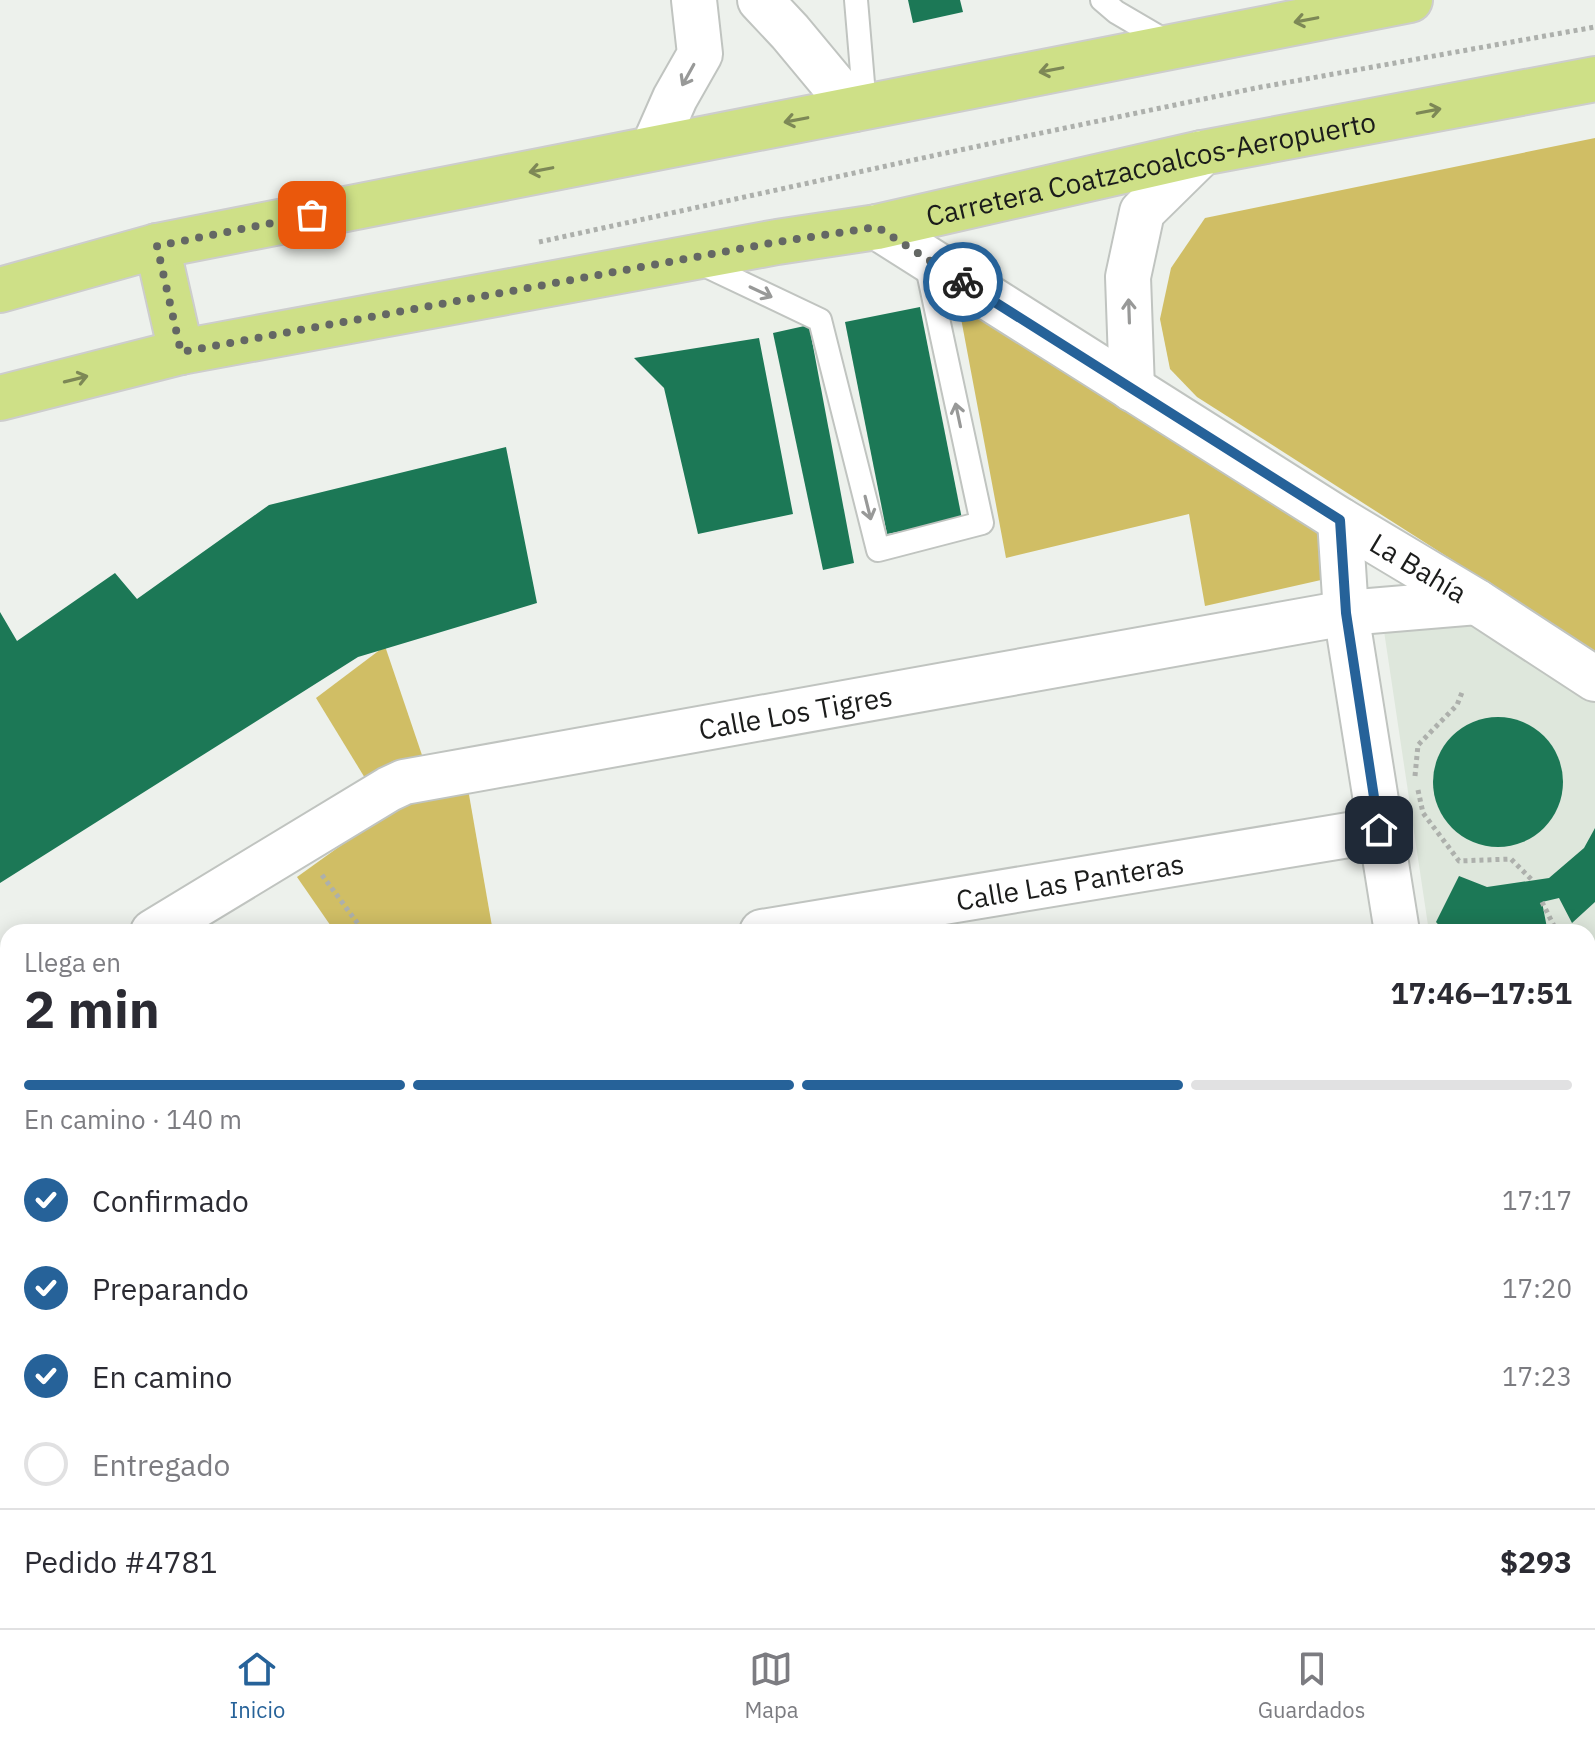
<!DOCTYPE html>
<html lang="es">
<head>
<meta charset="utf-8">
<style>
  body { margin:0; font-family:"IBM Plex Sans",sans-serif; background:#f7f7f7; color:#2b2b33; height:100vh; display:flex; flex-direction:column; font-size:30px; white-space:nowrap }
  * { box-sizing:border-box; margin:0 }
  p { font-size:26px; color:#7c7c81 }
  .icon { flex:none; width:44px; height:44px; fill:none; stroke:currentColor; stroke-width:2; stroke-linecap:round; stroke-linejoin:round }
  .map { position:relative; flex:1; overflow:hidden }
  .side { position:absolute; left:0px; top:924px; width:1596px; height:704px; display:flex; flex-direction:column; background:#fff; border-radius:24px 24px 0 0; box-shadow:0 4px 20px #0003 }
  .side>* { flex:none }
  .pin { position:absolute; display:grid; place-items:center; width:68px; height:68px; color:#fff; margin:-34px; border-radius:16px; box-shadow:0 4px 12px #0006 }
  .courier { position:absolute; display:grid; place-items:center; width:80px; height:80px; margin:-40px; border:6px solid #266299; border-radius:50%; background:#fff; color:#222; box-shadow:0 2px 10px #0007 }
  .summary em { font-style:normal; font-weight:700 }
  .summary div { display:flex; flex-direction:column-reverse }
  .summary { display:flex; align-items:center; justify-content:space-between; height:136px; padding:0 24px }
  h1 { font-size:52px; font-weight:700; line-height:60px }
  .bar { display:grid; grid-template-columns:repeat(4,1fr); gap:12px 8px; align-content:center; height:96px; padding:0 24px }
  .bar i { height:10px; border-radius:6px; background:#e1e1e2 }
  .bar .on { background:#266299 }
  .bar p { grid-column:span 4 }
  .line { display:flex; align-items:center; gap:20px; padding:0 24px; border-top:2px solid #e1e1e2 }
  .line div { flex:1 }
  ol { padding:0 24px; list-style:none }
  li { display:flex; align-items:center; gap:24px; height:88px }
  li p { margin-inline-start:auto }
  li .icon { padding:8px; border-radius:50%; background:#266299; color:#fff; stroke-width:4 }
  li:last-child { color:#7c7c81 }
  li i { width:44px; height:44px; border:4px solid #e1e1e2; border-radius:50% }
  .menu { display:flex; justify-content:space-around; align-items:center; height:112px; border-top:2px solid #e1e1e2; background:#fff; font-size:22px; color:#7c7c81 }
  .menu a { display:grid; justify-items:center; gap:4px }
  .menu .on { color:#266299 }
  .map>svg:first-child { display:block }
  .built { fill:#dee7dc }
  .green { fill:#d0be65 }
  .building { fill:#1c7856 }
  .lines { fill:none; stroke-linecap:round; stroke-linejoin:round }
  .service-casing { stroke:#c0c4c0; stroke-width:26 }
  .minor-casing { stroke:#c0c4c0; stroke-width:48 }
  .primary-casing { stroke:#cdcdcd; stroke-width:48 }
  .path { stroke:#adb0ac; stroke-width:5; stroke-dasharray:4 4; stroke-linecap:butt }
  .service { stroke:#fff; stroke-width:22 }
  .minor { stroke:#fff; stroke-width:44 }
  .primary { stroke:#cee087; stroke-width:44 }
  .oneway { stroke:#7d8856 }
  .oneway2 { stroke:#989998 }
  .done { stroke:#646764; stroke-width:8; stroke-dasharray:0 14.4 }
  .route { stroke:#266299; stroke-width:10 }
  .labels { text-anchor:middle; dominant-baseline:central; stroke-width:7; stroke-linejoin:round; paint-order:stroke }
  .street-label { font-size:28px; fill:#1b1c1b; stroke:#fafef9 }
</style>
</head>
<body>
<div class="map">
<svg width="1595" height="1628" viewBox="0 0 1595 1628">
  <rect width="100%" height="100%" fill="#edf1ec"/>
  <polygon class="built" points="1469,614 1595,690 1595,1315 1588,1317 1588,932 1429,932 1384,631"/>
  <g class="green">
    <polygon points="1595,138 1595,651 1197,397 1170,369 1160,319 1171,268 1205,218"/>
    <polygon points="957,297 1328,516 1332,574 1321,580 1205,606 1189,514 1006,558"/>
    <polygon points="385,646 424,761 368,783 316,698"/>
    <polygon points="468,789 493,932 335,932 297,877 393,808"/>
    <polygon points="0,1487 8,1499 8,1620 92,1620 97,1628 0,1628"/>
    <polygon points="574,1620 849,1620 830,1628 578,1628"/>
  </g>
  <g class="building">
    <polygon points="908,0 960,0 963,12 913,23"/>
    <polygon points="920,307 962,519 887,534 845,322"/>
    <polygon points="809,325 854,563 823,570 773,333"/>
    <polygon points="759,338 793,514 698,534 664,388 634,358"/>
    <polygon points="506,447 537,603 358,657 0,883 0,612 17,641 115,573 137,599 269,505"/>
    <circle cx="1498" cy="782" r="65"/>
    <polygon points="1595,828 1595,902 1572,923 1559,898 1542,902 1547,928 1543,932 1445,932 1436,922 1459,876 1487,887 1549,878 1584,848"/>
    <polygon points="1595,1087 1595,1139 1588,1141 1588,1089"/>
  </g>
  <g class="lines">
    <g class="service-casing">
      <g id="service">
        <polyline points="856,0 865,107"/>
        <polyline points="1102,0 1116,12 1169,43"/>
        <polyline points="698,262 820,320 878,550 982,523 925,258"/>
      </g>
    </g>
    <g class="minor-casing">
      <g id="minor">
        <polyline points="760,0 790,32 854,109"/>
        <polyline points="653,148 675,98 700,54 694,0"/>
        <path id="s1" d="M 877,227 L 1340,520 L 1477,602 L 1595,679"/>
        <polyline points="1132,389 1128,277 1142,212 1202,153"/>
        <polyline points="1340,520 1346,613 1397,932"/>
        <path id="s2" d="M 153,932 L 389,789 L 404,782 L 1346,613 L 1477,602"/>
        <path id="s3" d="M 762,932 L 1379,830"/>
        <polyline points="0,1027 8,1022"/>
        <polyline points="0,1291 8,1286"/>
        <polyline points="1588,1333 1595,1330"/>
        <polyline points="0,1533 8,1527"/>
        <polyline points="1588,1565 1595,1562"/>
        <polyline points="1515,1620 1519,1628"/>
        <polyline points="240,1628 252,1620"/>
        <polyline points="616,1628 628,1620"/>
        <polyline points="853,1628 872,1620"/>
        <polyline points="1451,1628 1469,1620"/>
      </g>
    </g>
    <g class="primary-casing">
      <g id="primary">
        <polyline points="157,246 181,352"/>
        <polyline points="0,290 157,246 1410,0"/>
        <path id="s4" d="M 0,398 L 181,352 L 777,242 L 877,227 L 1202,153 L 1595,79"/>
      </g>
    </g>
    <g class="path">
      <polyline points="539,242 941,154 1256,88 1595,27"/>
      <polyline points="1415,776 1418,745 1457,705 1463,690"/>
      <polyline points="1418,790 1423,813 1459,861 1511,859 1532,880"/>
      <polyline points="322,875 364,932"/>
      <polyline points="1542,902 1557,932"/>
      <polyline points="1588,1053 1595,1068"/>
      <polyline points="1588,1166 1595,1164"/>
      <polyline points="0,1573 8,1586"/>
      <polyline points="31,1620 36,1628"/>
    </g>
    <use href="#service" class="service"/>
    <use href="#minor" class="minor"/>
    <use href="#primary" class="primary"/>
  </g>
  <defs><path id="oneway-shaft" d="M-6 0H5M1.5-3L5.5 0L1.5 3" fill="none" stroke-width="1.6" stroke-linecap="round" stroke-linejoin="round" transform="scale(2)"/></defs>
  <g class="oneway">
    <use href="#oneway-shaft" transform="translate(1306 20) rotate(169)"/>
    <use href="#oneway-shaft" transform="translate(1051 70) rotate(169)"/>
    <use href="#oneway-shaft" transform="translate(1429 111) rotate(-11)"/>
    <use href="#oneway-shaft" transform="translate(796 120) rotate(169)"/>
    <use href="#oneway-shaft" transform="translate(541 170) rotate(169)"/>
    <use href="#oneway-shaft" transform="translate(76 379) rotate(-14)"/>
  </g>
  <g class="oneway2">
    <use href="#oneway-shaft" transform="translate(688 75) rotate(119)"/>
    <use href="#oneway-shaft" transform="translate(761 292) rotate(25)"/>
    <use href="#oneway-shaft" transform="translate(1129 311) rotate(-92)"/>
    <use href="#oneway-shaft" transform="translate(958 415) rotate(-102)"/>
    <use href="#oneway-shaft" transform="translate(868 508) rotate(76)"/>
  </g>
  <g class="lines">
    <polyline class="done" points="312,215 157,246 181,352 777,242 877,227 963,282"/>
    <polyline class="route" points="963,282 1340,520 1346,613 1379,830"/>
  </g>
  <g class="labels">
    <g class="street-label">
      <text stroke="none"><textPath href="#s4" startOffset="1174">Carretera Coatzacoalcos-Aeropuerto</textPath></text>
      <text stroke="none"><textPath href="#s1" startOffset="640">La Bahía</textPath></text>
      <text stroke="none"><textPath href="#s2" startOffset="690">Calle Los Tigres</textPath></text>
      <text stroke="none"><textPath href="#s3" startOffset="312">Calle Las Panteras</textPath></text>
    </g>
  </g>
</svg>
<div class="pin" style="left:312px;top:215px;background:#ea580c"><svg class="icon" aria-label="bag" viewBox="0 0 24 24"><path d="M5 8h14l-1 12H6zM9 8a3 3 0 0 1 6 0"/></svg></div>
<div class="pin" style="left:1379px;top:830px;background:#1f2937"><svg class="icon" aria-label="home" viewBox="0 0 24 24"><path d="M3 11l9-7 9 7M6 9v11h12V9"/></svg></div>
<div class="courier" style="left:963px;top:282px"><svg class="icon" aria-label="bike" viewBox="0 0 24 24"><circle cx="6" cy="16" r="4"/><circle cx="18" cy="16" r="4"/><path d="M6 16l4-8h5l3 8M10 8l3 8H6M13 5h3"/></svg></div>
<section class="side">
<div class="summary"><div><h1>2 min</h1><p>Llega en</p></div><em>17:46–17:51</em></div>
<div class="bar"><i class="on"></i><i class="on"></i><i class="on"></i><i></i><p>En camino · 140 m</p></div>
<ol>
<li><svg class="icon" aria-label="check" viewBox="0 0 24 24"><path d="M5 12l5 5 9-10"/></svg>Confirmado<p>17:17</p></li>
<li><svg class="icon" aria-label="check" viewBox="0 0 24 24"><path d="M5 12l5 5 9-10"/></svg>Preparando<p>17:20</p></li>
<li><svg class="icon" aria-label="check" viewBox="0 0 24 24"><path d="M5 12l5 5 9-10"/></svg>En camino<p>17:23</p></li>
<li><i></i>Entregado</li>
</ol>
<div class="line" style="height:104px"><div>Pedido #4781</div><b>$293</b></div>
</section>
</div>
<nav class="menu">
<a class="on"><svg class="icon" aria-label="home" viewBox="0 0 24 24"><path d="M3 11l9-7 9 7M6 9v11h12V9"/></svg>Inicio</a>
<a><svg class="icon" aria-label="map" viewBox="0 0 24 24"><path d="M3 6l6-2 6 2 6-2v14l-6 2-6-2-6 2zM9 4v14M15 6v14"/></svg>Mapa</a>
<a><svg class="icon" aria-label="saved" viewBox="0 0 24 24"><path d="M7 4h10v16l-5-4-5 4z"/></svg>Guardados</a>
</nav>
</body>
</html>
